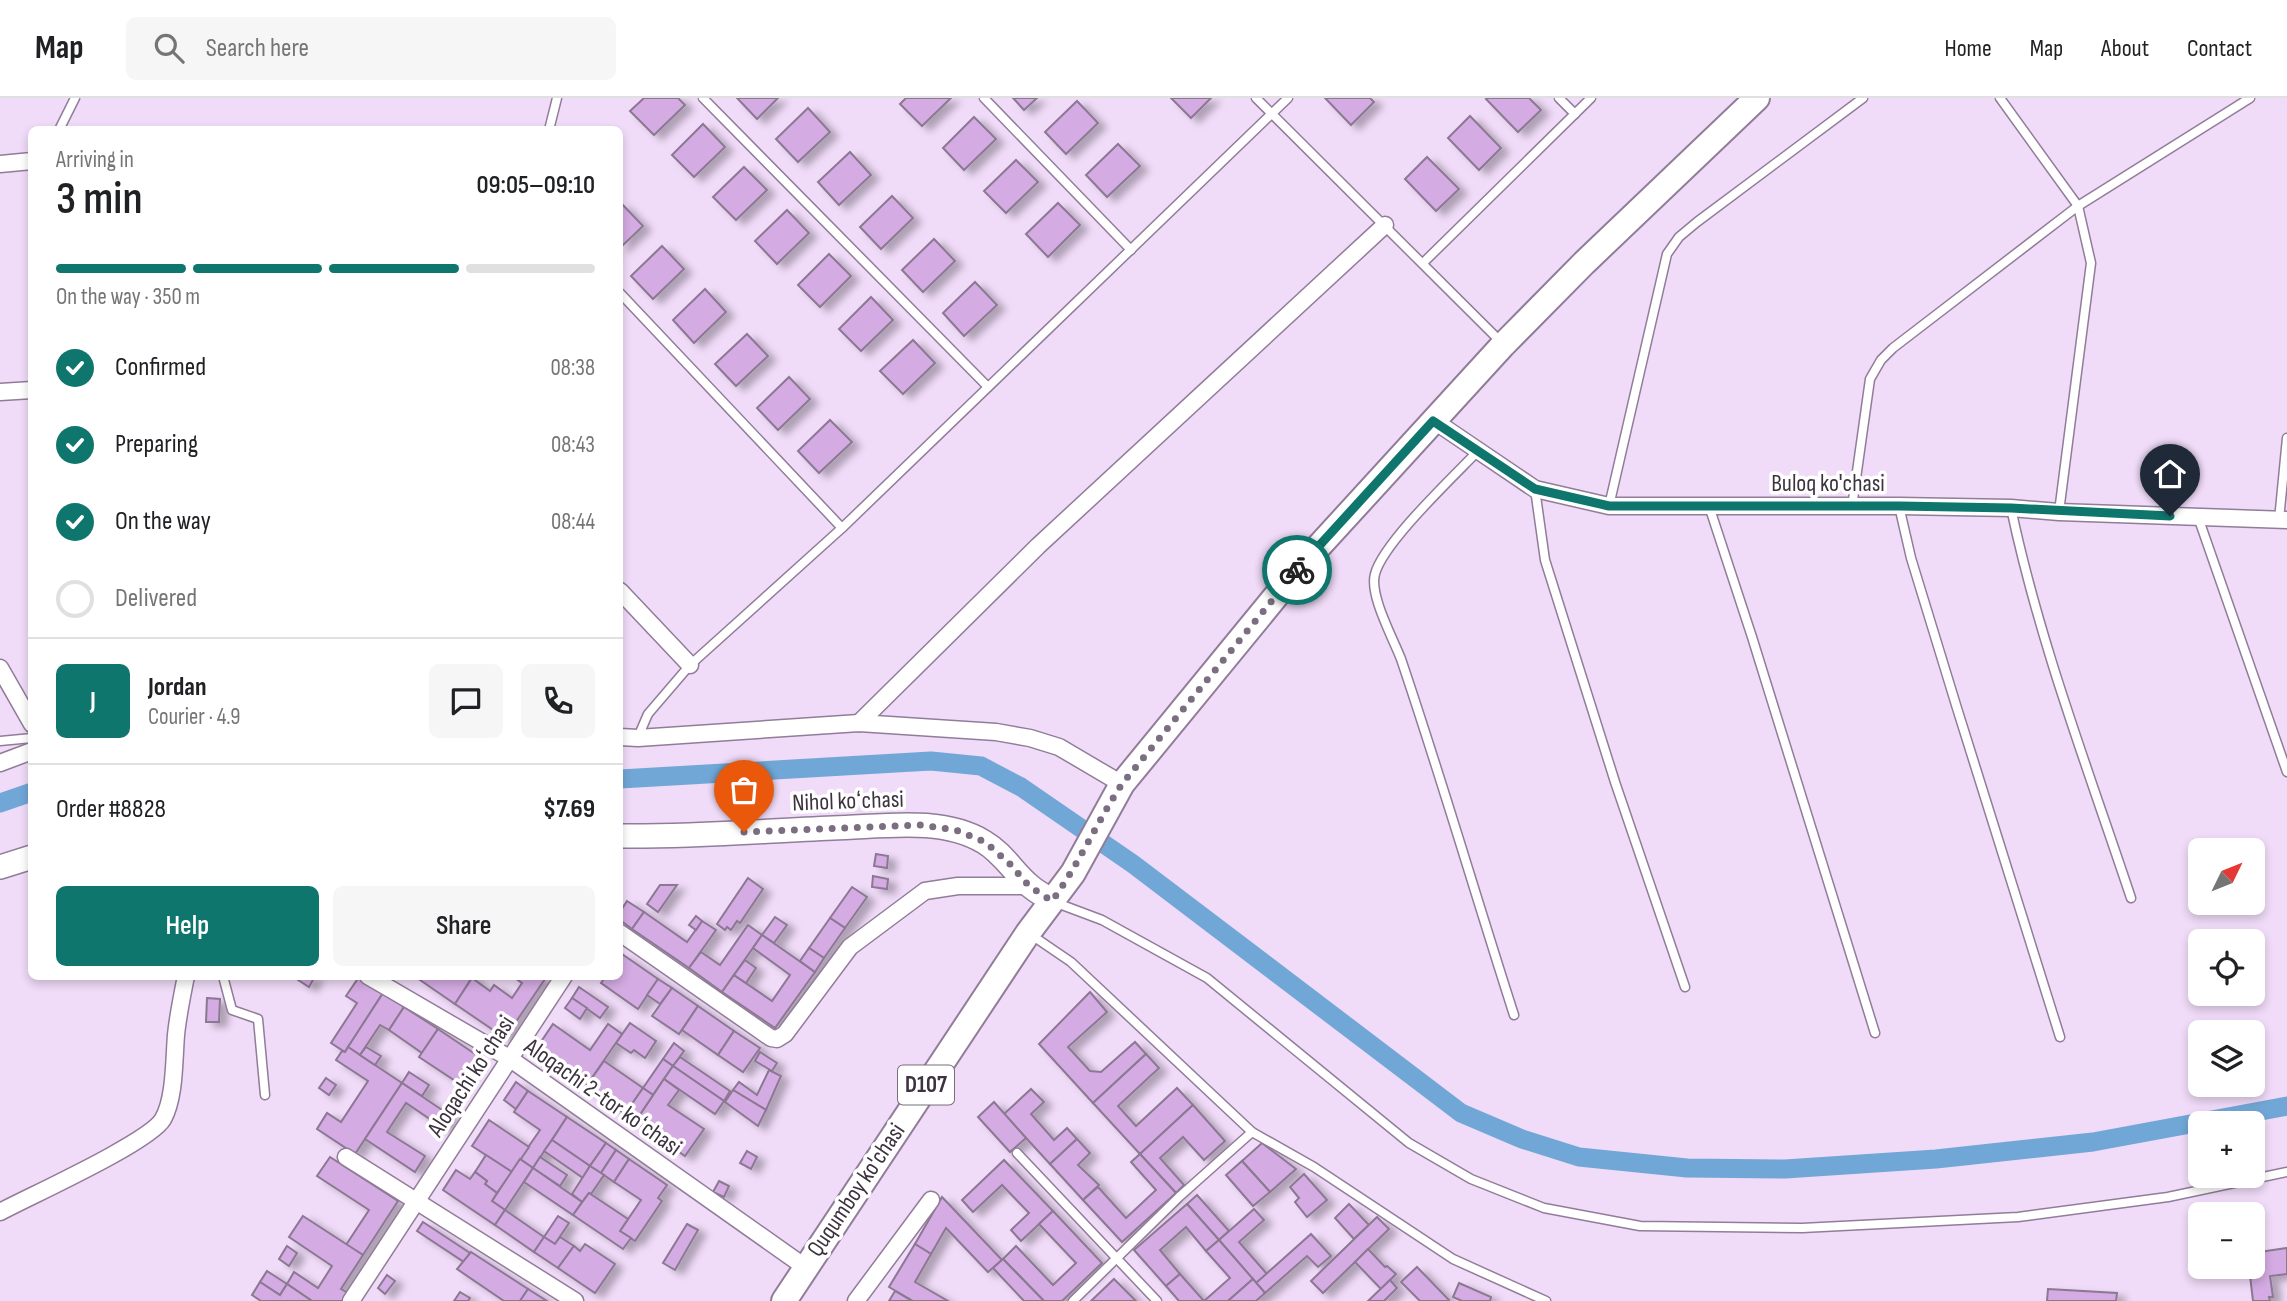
<!DOCTYPE html>
<html lang="en">
<head>
<meta charset="utf-8">
<style>
  body { margin:0; font-family:"Sofia Sans Condensed",sans-serif; background:#f6f6f6; color:#202124; height:100vh; display:flex; flex-direction:column; font-size:26px; white-space:nowrap }
  * { box-sizing:border-box; margin:0 }
  p { font-size:23px; color:#757577 }
  .icon { flex:none; width:38px; height:38px; fill:none; stroke:currentColor; stroke-width:2; stroke-linecap:round; stroke-linejoin:round }
  .map { position:relative; flex:1; overflow:hidden }
  .details { position:absolute; left:28px; top:28px; width:595px; height:854px; display:flex; flex-direction:column; background:#fff; border-radius:10px; box-shadow:0 4px 10px #0003 }
  .details>* { flex:none }
  .needle { width:46px; rotate:47deg }
  .buttons { position:absolute; left:2188px; top:740px; display:grid; gap:14px }
  .buttons a { display:grid; place-items:center; width:77px; height:77px; border-radius:10px; background:#fff; box-shadow:0 4px 10px #0003; font-size:35px }
  .pin { position:absolute; display:grid; place-items:center; width:60px; height:60px; color:#fff; margin:-72px -30px; border-radius:50% 50% 50% 0; rotate:-45deg; box-shadow:0 0 7px #0007 }
  .pin .icon { rotate:45deg }
  .courier { position:absolute; display:grid; place-items:center; width:70px; height:70px; margin:-35px; border:5px solid #0f766e; border-radius:50%; background:#fff; color:#222; box-shadow:0 2px 9px #0007 }
  .overview em { font-style:normal; font-weight:600 }
  .overview div { display:flex; flex-direction:column-reverse }
  .overview { display:flex; align-items:center; justify-content:space-between; height:119px; padding:0 28px }
  h1 { font-size:46px; font-weight:600; line-height:52px }
  .bar { display:grid; grid-template-columns:repeat(4,1fr); gap:10px 7px; align-content:center; height:84px; padding:0 28px }
  .bar i { height:9px; border-radius:5px; background:#e0e0e0 }
  .bar .active { background:#0f766e }
  .bar p { grid-column:span 4 }
  .line { display:flex; align-items:center; gap:18px; padding:0 28px; border-top:2px solid #e0e0e0 }
  .line div { flex:1 }
  .round { display:grid; place-items:center; flex:none; width:74px; height:74px; border-radius:10px; background:#f6f6f6 }
  ol { padding:0 28px; list-style:none }
  li { display:flex; align-items:center; gap:21px; height:77px }
  li p { margin-inline-start:auto }
  li .icon { padding:7px; border-radius:50%; background:#0f766e; color:#fff; stroke-width:4 }
  li:last-child { color:#757577 }
  li i { width:38px; height:38px; border:4px solid #e0e0e0; border-radius:50% }
  .cta { display:flex; gap:14px; margin-top:auto; padding:14px 28px }
  .cta a { flex:1; height:80px; border-radius:10px; background:#0f766e; color:#fff; font-size:28px; font-weight:600; line-height:80px; text-align:center }
  .cta a+a { background:#f6f6f6; color:#202124 }
  header { display:flex; align-items:center; gap:42px; box-sizing:border-box; height:98px; padding:0 35px; background:#fff; border-bottom:2px solid #e0e0e0 }
  header strong { font-size:33px }
  nav { display:flex; gap:38px; margin-inline-start:auto; font-size:24px }
  .search { width:490px; height:63px; background:#f6f6f6; display:flex; align-items:center; gap:18px; box-sizing:border-box; padding:0 24px; border-radius:10px; color:#757577; font-size:26px }
  .map>svg:first-child { display:block }
  .lines { fill:none; stroke-linecap:round; stroke-linejoin:round }
  .canal { stroke:#71a7d6; stroke-width:19 }
  .building { fill:#d4abe3; stroke:#8b7892; stroke-width:2; filter:url(#shadow) }
  .lane-casing { stroke:#917d98; stroke-width:11 }
  .street-casing { stroke:#917d98; stroke-width:19 }
  .secondary-casing { stroke:#917d98; stroke-width:26 }
  .primary-casing { stroke:#917d98; stroke-width:28 }
  .lane { stroke:#fff; stroke-width:8 }
  .street { stroke:#fff; stroke-width:16 }
  .secondary { stroke:#fff; stroke-width:23 }
  .primary { stroke:#fff; stroke-width:24 }
  .done { stroke:#7b6e80; stroke-width:7; stroke-dasharray:0 12.6 }
  .route { stroke:#0f766e; stroke-width:9 }
  .labels { text-anchor:middle; dominant-baseline:central; stroke-width:7; stroke-linejoin:round; paint-order:stroke }
  .shield { fill:#fff; stroke:#767079; stroke-width:2 }
  .shield-label { font-size:23px; font-weight:bold; fill:#3c333f }
  .street-label { font-size:24px; fill:#3c333f; stroke:#fff }
</style>
</head>
<body>
<header>
<strong>Map</strong>
<div class="search"><svg class="icon" aria-label="search" viewBox="0 0 24 24"><circle cx="10" cy="10" r="6"/><path d="M15 15l6 6"/></svg>Search here</div>
<nav><a>Home</a><a>Map</a><a>About</a><a>Contact</a></nav>
</header>
<div class="map">
<svg width="2287" height="1203" viewBox="0 0 2287 1203">
  <defs>
    <filter id="shadow"><feDropShadow dx="8" dy="4.5" stdDeviation="3.5" flood-color="#0004"/></filter>
  </defs>
  <rect width="100%" height="100%" fill="#f0dbf8"/>
  <g class="lines">
    <g class="canal">
      <polyline points="620,681 931,663 981,668 1021,689 1133,766 1461,1015 1522,1041 1579,1059 1687,1070 1785,1071 1936,1061 2093,1044 2287,1008"/>
      <polyline points="0,705 32,694"/>
    </g>
  </g>
  <g class="building">
    <polygon points="644,0 678,0 685,7 654,37 630,13"/>
    <polygon points="737,0 778,0 757,21"/>
    <polygon points="906,0 951,0 922,28 900,6"/>
    <polygon points="1013,0 1037,0 1024,12"/>
    <polygon points="1171,0 1211,0 1191,20"/>
    <polygon points="1325,0 1370,0 1374,4 1351,27"/>
    <polygon points="1488,0 1529,0 1541,12 1518,34 1486,1"/>
    <polygon points="1077,3 1098,25 1066,56 1045,34"/>
    <polygon points="808,10 830,34 798,64 776,41"/>
    <polygon points="1470,18 1501,50 1479,72 1448,40"/>
    <polygon points="974,19 996,41 964,72 943,50"/>
    <polygon points="703,26 725,49 694,79 672,57"/>
    <polygon points="1118,46 1140,68 1107,99 1086,77"/>
    <polygon points="850,54 871,77 839,107 818,84"/>
    <polygon points="1427,59 1459,91 1436,113 1405,81"/>
    <polygon points="1016,62 1038,84 1006,115 984,93"/>
    <polygon points="744,69 767,92 736,122 713,99"/>
    <polygon points="892,98 913,120 881,151 860,129"/>
    <polygon points="621,105 643,128 620,150 620,107"/>
    <polygon points="1058,105 1080,127 1048,159 1026,136"/>
    <polygon points="787,112 809,135 777,166 755,143"/>
    <polygon points="934,141 955,163 923,194 902,172"/>
    <polygon points="662,148 684,171 653,201 631,178"/>
    <polygon points="829,156 851,178 820,209 798,187"/>
    <polygon points="975,184 997,207 964,238 943,215"/>
    <polygon points="705,191 726,214 694,245 673,222"/>
    <polygon points="871,199 893,222 861,253 839,231"/>
    <polygon points="747,236 768,258 736,288 715,266"/>
    <polygon points="913,242 935,265 903,296 880,273"/>
    <polygon points="789,279 810,301 778,332 757,310"/>
    <polygon points="830,322 852,344 819,375 798,353"/>
    <polygon points="876,756 888,758 887,770 874,768"/>
    <polygon points="873,778 888,781 887,791 872,789"/>
    <polygon points="748,780 763,791 740,825 737,823 731,832 727,829 725,832 717,826"/>
    <polygon points="660,787 677,787 658,814 647,806"/>
    <polygon points="852,789 867,799 845,830 830,820"/>
    <polygon points="627,803 644,814 632,831 620,822 620,814"/>
    <polygon points="644,814 687,844 702,823 716,832 689,870 632,831"/>
    <polygon points="696,818 702,823 696,832 689,827"/>
    <polygon points="775,819 787,827 774,845 762,837"/>
    <polygon points="830,820 845,830 824,860 809,850"/>
    <polygon points="748,827 762,837 722,894 689,870 701,854 720,867"/>
    <polygon points="762,837 815,874 775,930 722,894 734,877 772,903 790,877 753,850"/>
    <polygon points="809,850 824,860 815,874 800,863"/>
    <polygon points="622,856 658,881 638,911 601,885 606,878 620,878 620,859"/>
    <polygon points="745,862 756,870 746,885 734,877"/>
    <polygon points="300,878 315,878 309,889 298,882"/>
    <polygon points="422,878 473,878 455,906 420,882"/>
    <polygon points="512,878 542,878 545,881 505,940 455,906 472,880 490,893 494,887 512,900 522,885"/>
    <polygon points="359,879 383,895 345,954 331,945 357,905 346,898"/>
    <polygon points="658,881 672,890 660,906 647,897"/>
    <polygon points="579,889 608,909 600,920 572,900"/>
    <polygon points="672,890 698,908 679,936 652,918"/>
    <polygon points="1090,894 1107,914 1068,949 1090,973 1101,974 1135,944 1146,956 1093,1005 1039,946"/>
    <polygon points="383,895 404,909 389,932 380,927 360,957 348,949"/>
    <polygon points="207,900 220,901 219,924 206,924"/>
    <polygon points="572,900 587,910 580,921 565,910"/>
    <polygon points="698,908 734,933 718,957 682,932"/>
    <polygon points="404,909 438,931 422,955 389,932"/>
    <polygon points="630,925 656,943 645,960 634,952 631,955 616,945"/>
    <polygon points="553,926 590,952 608,926 622,936 585,990 534,954"/>
    <polygon points="438,931 478,958 460,986 419,959"/>
    <polygon points="734,933 760,950 743,974 718,957"/>
    <polygon points="674,945 684,953 673,968 663,961"/>
    <polygon points="348,949 402,985 355,1056 317,1031 327,1015 341,1024 368,983 336,962 342,953 345,954"/>
    <polygon points="366,949 381,958 375,967 360,957"/>
    <polygon points="760,954 777,965 772,973 755,963"/>
    <polygon points="1146,956 1159,970 1118,1008 1136,1028 1177,990 1193,1007 1140,1056 1093,1005"/>
    <polygon points="680,959 730,993 724,1003 673,968"/>
    <polygon points="663,961 673,968 653,997 643,990"/>
    <polygon points="604,963 643,990 625,1016 585,990"/>
    <polygon points="673,968 724,1003 715,1016 664,981"/>
    <polygon points="769,972 781,978 766,1012 733,992 739,984 757,997"/>
    <polygon points="409,974 429,987 422,998 402,985"/>
    <polygon points="326,980 336,987 329,997 319,990"/>
    <polygon points="664,981 679,992 668,1007 704,1031 685,1058 635,1024"/>
    <polygon points="516,984 528,993 516,1011 504,1002"/>
    <polygon points="402,985 451,1018 443,1030 406,1005 387,1034 425,1058 415,1074 365,1041"/>
    <polygon points="643,990 653,997 635,1024 625,1016"/>
    <polygon points="1031,991 1044,1004 1031,1016 1054,1042 1067,1030 1077,1041 1050,1066 1004,1016"/>
    <polygon points="733,992 766,1012 758,1028 725,1004"/>
    <polygon points="528,993 567,1019 533,1070 520,1061 540,1032 514,1014"/>
    <polygon points="994,1004 1026,1040 1010,1054 978,1019"/>
    <polygon points="1193,1007 1225,1043 1204,1062 1183,1039 1160,1060 1184,1087 1176,1095 1140,1056"/>
    <polygon points="567,1019 606,1045 590,1068 552,1042"/>
    <polygon points="489,1022 529,1049 512,1074 472,1048"/>
    <polygon points="1077,1041 1090,1055 1078,1067 1099,1087 1083,1102 1050,1066"/>
    <polygon points="552,1042 590,1068 583,1080 544,1053"/>
    <polygon points="606,1045 616,1052 601,1075 590,1068"/>
    <polygon points="1262,1045 1296,1071 1270,1094 1242,1063"/>
    <polygon points="616,1052 629,1061 614,1084 601,1075"/>
    <polygon points="747,1053 757,1059 751,1071 740,1065"/>
    <polygon points="1140,1056 1176,1095 1122,1144 1083,1102 1098,1089 1126,1120 1156,1092 1131,1064"/>
    <polygon points="486,1057 512,1074 497,1095 485,1086 487,1083 475,1074"/>
    <polygon points="330,1059 398,1103 363,1157 346,1147 369,1112 317,1078"/>
    <polygon points="540,1059 567,1077 560,1088 533,1070"/>
    <polygon points="520,1061 533,1070 505,1112 492,1103"/>
    <polygon points="629,1061 667,1087 658,1100 662,1103 635,1143 620,1133 641,1102 614,1084"/>
    <polygon points="1004,1062 1053,1113 1021,1143 1011,1132 1029,1115 1002,1087 973,1114 962,1102"/>
    <polygon points="1242,1063 1270,1094 1253,1108 1226,1077"/>
    <polygon points="590,1068 604,1077 591,1096 589,1095 582,1104 572,1096"/>
    <polygon points="533,1070 582,1104 573,1117 524,1084"/>
    <polygon points="456,1072 470,1081 475,1074 487,1083 485,1086 497,1095 492,1103 505,1112 495,1127 443,1092"/>
    <polygon points="1304,1076 1327,1102 1307,1119 1295,1104 1299,1100 1290,1089"/>
    <polygon points="719,1083 729,1088 724,1099 713,1094"/>
    <polygon points="589,1095 628,1121 620,1133 631,1140 623,1151 573,1117"/>
    <polygon points="1197,1097 1229,1133 1219,1142 1187,1106"/>
    <polygon points="942,1099 1002,1162 988,1174 946,1130 931,1156 915,1146"/>
    <polygon points="1187,1106 1219,1142 1206,1153 1186,1129 1160,1152 1180,1176 1166,1188 1134,1152"/>
    <polygon points="1349,1106 1369,1127 1354,1141 1335,1120"/>
    <polygon points="1254,1111 1264,1122 1239,1144 1267,1176 1256,1185 1219,1142"/>
    <polygon points="505,1112 544,1139 534,1154 495,1127"/>
    <polygon points="1053,1113 1102,1165 1062,1203 1044,1203 1003,1161 1016,1148 1053,1187 1076,1165 1039,1126"/>
    <polygon points="303,1118 363,1157 341,1191 348,1195 342,1203 312,1203 287,1186 294,1174 318,1190 332,1168 289,1139"/>
    <polygon points="558,1118 569,1125 555,1146 544,1139"/>
    <polygon points="1377,1119 1389,1131 1323,1195 1311,1183"/>
    <polygon points="423,1124 470,1155 464,1164 417,1133"/>
    <polygon points="687,1126 698,1132 675,1172 663,1165"/>
    <polygon points="1311,1136 1331,1158 1318,1169 1307,1158 1265,1195 1256,1185"/>
    <polygon points="544,1139 555,1146 560,1139 574,1148 558,1170 534,1154"/>
    <polygon points="1219,1142 1253,1181 1228,1203 1179,1203 1166,1188 1180,1176 1204,1203 1230,1180 1206,1153"/>
    <polygon points="585,1146 615,1166 595,1195 558,1170 574,1148 580,1153"/>
    <polygon points="915,1146 931,1156 915,1184 948,1203 913,1203 889,1189"/>
    <polygon points="287,1148 297,1155 289,1168 279,1161"/>
    <polygon points="2287,1150 2287,1176 2270,1178 2273,1199 2269,1199 2270,1203 2253,1203 2249,1169 2252,1169 2252,1155"/>
    <polygon points="1368,1151 1385,1169 1387,1168 1396,1176 1381,1191 1355,1164"/>
    <polygon points="471,1154 528,1191 520,1203 504,1203 457,1171"/>
    <polygon points="1003,1161 1044,1203 1024,1203 993,1170"/>
    <polygon points="1417,1169 1449,1202 1448,1203 1420,1203 1401,1184"/>
    <polygon points="267,1173 287,1186 280,1197 260,1184"/>
    <polygon points="387,1177 395,1183 385,1196 378,1190"/>
    <polygon points="1114,1181 1136,1203 1091,1203"/>
    <polygon points="1253,1181 1265,1195 1256,1203 1228,1203"/>
    <polygon points="1390,1182 1397,1190 1384,1203 1368,1203"/>
    <polygon points="260,1184 280,1197 287,1186 312,1203 261,1203 252,1197"/>
    <polygon points="1459,1185 1491,1199 1490,1203 1462,1203 1453,1199"/>
    <polygon points="528,1191 547,1203 520,1203"/>
    <polygon points="2048,1191 2117,1195 2116,1203 2047,1203"/>
    <polygon points="895,1193 912,1203 889,1203"/>
    <polygon points="460,1194 470,1200 468,1203 454,1203"/>
  </g>
  <g class="lines">
    <g class="lane-casing">
      <g id="lane">
        <polyline points="703,0 988,289"/>
        <polyline points="984,0 1131,152"/>
        <polyline points="1256,0 1502,245"/>
        <polyline points="1559,0 1575,16"/>
        <polyline points="2000,0 2078,108 2091,165 2059,414"/>
        <polyline points="59,32 75,0"/>
        <polyline points="549,32 557,0"/>
        <polyline points="1423,165 1591,0"/>
        <polyline points="620,195 842,430"/>
        <path d="M 1477,354 C 1453,379 1383,445 1375,476 C 1369,497 1393,540 1401,561 C 1441,679 1476,799 1514,917"/>
        <polyline points="1535,391 1545,462 1615,684 1685,889"/>
        <polyline points="1609,408 1667,156 1679,139 1697,124 1863,0"/>
        <polyline points="1709,408 1752,539 1875,935"/>
        <polyline points="1899,408 1911,460 1956,607 2060,939"/>
        <polyline points="1852,409 1870,281 1881,262 1893,250 2078,108 2250,0"/>
        <path d="M 2011,410 C 2039,543 2088,671 2131,800"/>
        <polyline points="2198,419 2287,674"/>
        <polyline points="2281,423 2279,422 2287,340"/>
        <polyline points="638,639 648,616 690,567 842,430 1288,0"/>
        <polyline points="0,643 32,640"/>
        <polyline points="1054,804 1102,822 1207,880 1409,1045 1471,1081 1544,1110 1640,1128 1802,1130 2018,1119 2168,1099 2287,1074"/>
        <polyline points="1030,836 1071,864 1252,1034 1314,1069 1453,1161 1546,1203"/>
        <polyline points="223,878 232,912 258,921 265,997"/>
        <polyline points="1017,1055 1157,1203"/>
        <polyline points="1073,1203 1179,1099 1252,1034"/>
      </g>
    </g>
    <g class="street-casing">
      <g id="street">
        <polyline points="0,66 32,63"/>
        <polyline points="0,294 32,292"/>
        <polyline points="1433,322 1535,391 1609,408 1899,408 2011,410 2059,414 2287,422"/>
        <polyline points="620,493 690,567"/>
        <polyline points="0,570 32,626"/>
        <polyline points="859,625 1038,448 1385,127"/>
        <polyline points="620,639 638,640 859,625 996,634 1030,640 1059,649 1122,686"/>
        <polyline points="0,665 32,653"/>
        <polyline points="620,835 758,931 771,940 777,941 785,936 850,849 925,793 958,788 1029,788"/>
        <polyline points="368,878 509,960 805,1169"/>
        <polyline points="346,1059 575,1203"/>
        <path d="M 0,1114 C 30,1098 150,1044 163,1021 C 175,1000 174,961 176,937 C 178,917 182,898 186,878"/>
        <polyline points="351,1203 564,878"/>
        <polyline points="856,1203 931,1102"/>
      </g>
    </g>
    <g class="secondary-casing">
      <g id="secondary">
        <path d="M 620,738 C 691,739 761,733 833,730 C 881,729 941,718 984,744 C 1003,755 1014,775 1030,788 C 1037,794 1045,798 1052,803"/>
        <polyline points="0,769 32,759"/>
      </g>
    </g>
    <g class="primary-casing">
      <polyline id="primary" points="784,1203 1028,835 1073,775 1122,686 1299,470 1503,247 1584,165 1757,0"/>
    </g>
    <use href="#lane" class="lane"/>
    <use href="#street" class="street"/>
    <use href="#secondary" class="secondary"/>
    <use href="#primary" class="primary"/>
  </g>
  <g class="lines">
    <path class="done" d="M 744,734 L 921,727 L 956,732 L 985,744 L 1009,765 L 1029,788 L 1052,803 C 1079,766 1097,724 1122,686 L 1297,472"/>
    <polyline class="route" points="1297,472 1433,323 1535,391 1609,408 1899,408 2011,410 2170,418"/>
  </g>
  <g class="labels">
    <rect class="shield" x="898" y="967.5" width="56" height="39" rx="5"/>
    <g class="shield-label">
      <text x="926" y="987">D107</text>
    </g>
    <g class="street-label">
      <text x="1828" y="385">Buloq ko'chasi</text>
      <text transform="translate(848 703) rotate(-2)">Nihol koʻchasi</text>
      <text transform="translate(471 978) rotate(-57)">Aloqachi koʻchasi</text>
      <text transform="translate(603 999) rotate(35)">Aloqachi 2-tor koʻchasi</text>
      <text transform="translate(856 1092) rotate(-56)">Ququmboy ko'chasi</text>
    </g>
  </g>
</svg>
<div class="buttons">
<a><svg class="needle" viewBox="-14 -14 28 28"><path d="M0-13l5 13h-10z" fill="#e53935"/><path d="M0 13l5-13h-10z" fill="#757577"/></svg></a>
<a><svg class="icon" aria-label="locate" viewBox="0 0 24 24"><circle cx="12" cy="12" r="6"/><path d="M12 2v4M12 18v4M2 12h4M18 12h4"/></svg></a>
<a><svg class="icon" aria-label="layers" viewBox="0 0 24 24"><path d="M12 4l9 5-9 5-9-5zM3 14l9 5 9-5"/></svg></a>
<a>+</a>
<a>−</a>
</div>
<div class="pin" style="left:744px;top:734px;background:#ea580c"><svg class="icon" aria-label="bag" viewBox="0 0 24 24"><path d="M5 8h14l-1 12H6zM9 8a3 3 0 0 1 6 0"/></svg></div>
<div class="pin" style="left:2170px;top:418px;background:#1f2937"><svg class="icon" aria-label="home" viewBox="0 0 24 24"><path d="M3 11l9-7 9 7M6 9v11h12V9"/></svg></div>
<div class="courier" style="left:1297px;top:472px"><svg class="icon" aria-label="bike" viewBox="0 0 24 24"><circle cx="6" cy="16" r="4"/><circle cx="18" cy="16" r="4"/><path d="M6 16l4-8h5l3 8M10 8l3 8H6M13 5h3"/></svg></div>
<section class="details">
<div class="overview"><div><h1>3 min</h1><p>Arriving in</p></div><em>09:05–09:10</em></div>
<div class="bar"><i class="active"></i><i class="active"></i><i class="active"></i><i></i><p>On the way · 350 m</p></div>
<ol>
<li><svg class="icon" aria-label="check" viewBox="0 0 24 24"><path d="M5 12l5 5 9-10"/></svg>Confirmed<p>08:38</p></li>
<li><svg class="icon" aria-label="check" viewBox="0 0 24 24"><path d="M5 12l5 5 9-10"/></svg>Preparing<p>08:43</p></li>
<li><svg class="icon" aria-label="check" viewBox="0 0 24 24"><path d="M5 12l5 5 9-10"/></svg>On the way<p>08:44</p></li>
<li><i></i>Delivered</li>
</ol>
<div class="line" style="height:126px"><b class="round" style="background:#0f766e;color:#fff">J</b><div><b>Jordan</b><p>Courier · 4.9</p></div><a class="round"><svg class="icon" aria-label="chat" viewBox="0 0 24 24"><path d="M4 5h16v11H9l-5 4z"/></svg></a><a class="round"><svg class="icon" aria-label="phone" viewBox="0 0 24 24"><path d="M5 4h4l2 5-3 2q2 4 5 5l2-3 5 2v4C11 20 4 13 5 4z"/></svg></a></div>
<div class="line" style="height:91px"><div>Order #8828</div><b>$7.69</b></div>
<div class="cta"><a>Help</a><a>Share</a></div>
</section>
</div>
</body>
</html>
